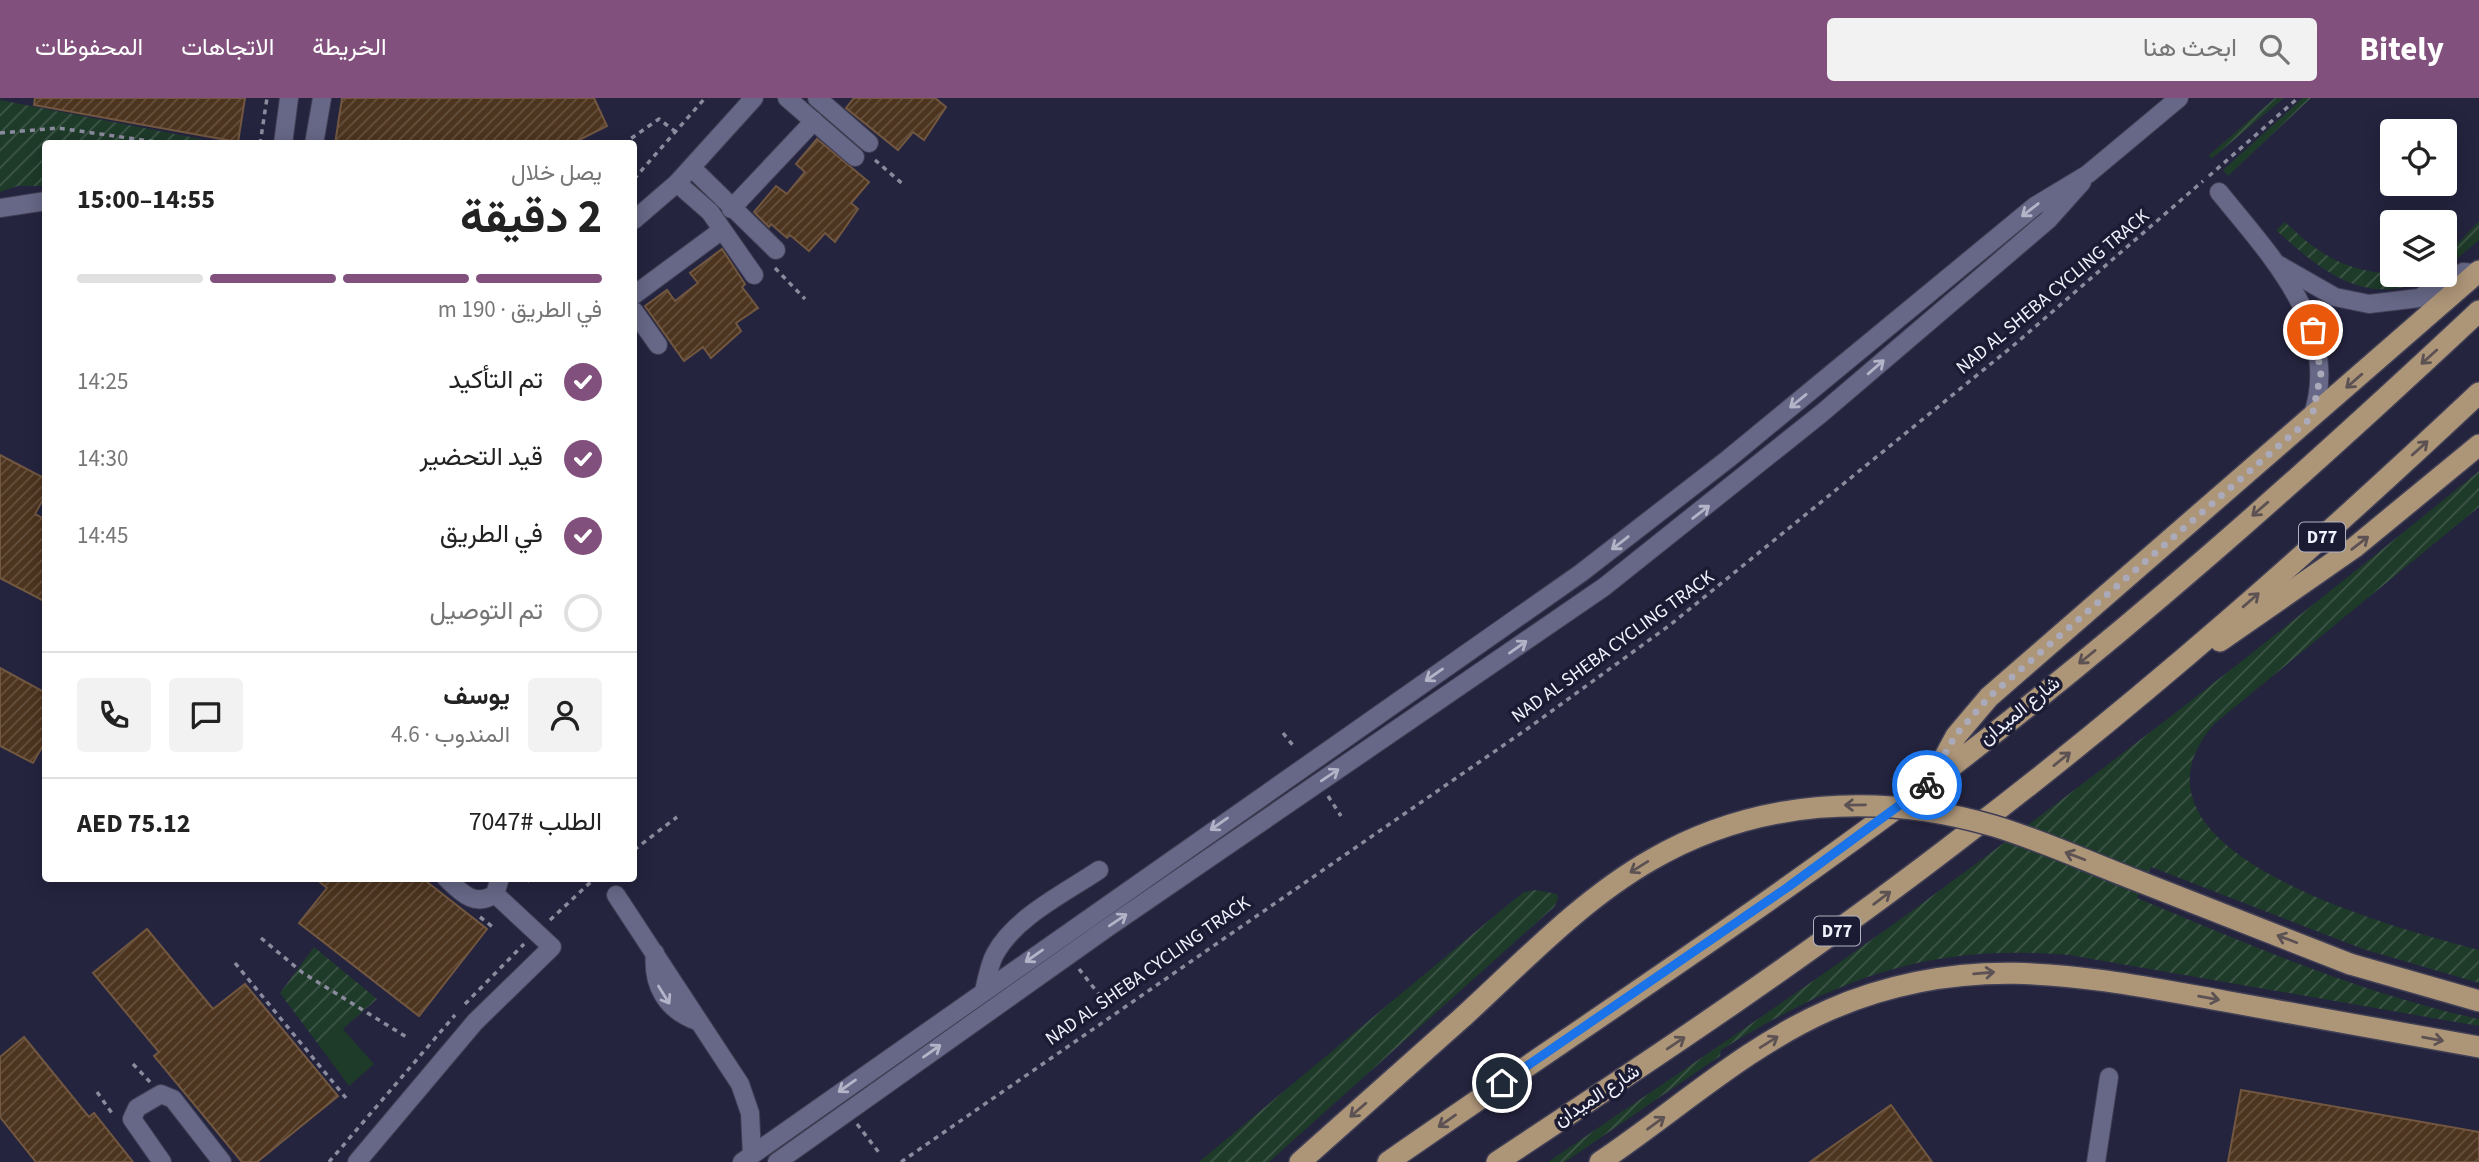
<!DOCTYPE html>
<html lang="ar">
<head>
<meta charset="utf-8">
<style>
  body { margin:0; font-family:"Source Sans 3",Vazirmatn,sans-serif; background:#f2f2f2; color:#222; direction:rtl; height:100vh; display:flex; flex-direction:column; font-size:26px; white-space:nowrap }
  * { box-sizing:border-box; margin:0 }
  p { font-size:23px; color:#767676 }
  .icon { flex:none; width:38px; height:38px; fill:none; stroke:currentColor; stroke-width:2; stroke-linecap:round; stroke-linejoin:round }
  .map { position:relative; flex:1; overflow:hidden; direction:ltr }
  .side { position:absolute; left:42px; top:42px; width:595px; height:742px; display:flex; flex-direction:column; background:#fff; border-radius:7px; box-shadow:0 4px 18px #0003; direction:rtl }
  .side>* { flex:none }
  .controls { position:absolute; left:2380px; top:21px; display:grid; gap:14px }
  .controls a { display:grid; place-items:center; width:77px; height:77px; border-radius:7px; background:#fff; box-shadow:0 4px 18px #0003; font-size:35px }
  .pin { position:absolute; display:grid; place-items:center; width:60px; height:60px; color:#fff; margin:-30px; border:4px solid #fff; border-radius:50%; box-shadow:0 2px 7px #0007 }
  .courier { position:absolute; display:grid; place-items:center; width:70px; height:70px; margin:-35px; border:5px solid #1a73e8; border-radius:50%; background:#fff; color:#222; box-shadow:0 2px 9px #0007 }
  .summary em { font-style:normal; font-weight:700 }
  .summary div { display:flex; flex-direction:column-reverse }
  .summary { display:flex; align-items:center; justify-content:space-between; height:119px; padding:0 35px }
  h1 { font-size:46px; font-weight:700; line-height:52px }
  .bar { display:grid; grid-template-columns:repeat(4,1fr); gap:10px 7px; align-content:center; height:84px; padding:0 35px }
  .bar i { height:9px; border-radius:5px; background:#e0e0e0 }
  .bar .active { background:#81507d }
  .bar p { grid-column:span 4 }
  .line { display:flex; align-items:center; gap:18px; padding:0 35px; border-top:2px solid #e0e0e0 }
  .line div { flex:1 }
  .round { display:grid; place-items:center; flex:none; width:74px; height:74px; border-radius:7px; background:#f2f2f2 }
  ol { padding:0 35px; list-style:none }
  li { display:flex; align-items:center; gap:21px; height:77px }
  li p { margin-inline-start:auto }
  li .icon { padding:7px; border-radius:50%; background:#81507d; color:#fff; stroke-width:4 }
  li:last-child { color:#767676 }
  li i { width:38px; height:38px; border:4px solid #e0e0e0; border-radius:50% }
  header { display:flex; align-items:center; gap:42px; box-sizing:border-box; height:98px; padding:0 35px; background:#81507d; color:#fff }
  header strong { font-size:33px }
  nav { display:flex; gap:38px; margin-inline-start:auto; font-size:24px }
  .search { width:490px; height:63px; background:#f2f2f2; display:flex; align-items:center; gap:18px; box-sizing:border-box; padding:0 24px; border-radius:7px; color:#767676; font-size:26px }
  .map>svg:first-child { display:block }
  .park { fill:#1e3a29 }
  .garden { fill:url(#garden-furrows) }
  .building { fill:url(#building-hatch); stroke:#715740; stroke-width:2 }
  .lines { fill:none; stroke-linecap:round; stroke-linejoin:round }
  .minor-casing { stroke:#403f55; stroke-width:20 }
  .major-casing { stroke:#403f55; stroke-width:24 }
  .path { stroke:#8b8b9e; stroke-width:3.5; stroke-dasharray:5 5; stroke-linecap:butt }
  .minor { stroke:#676887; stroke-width:18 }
  .major { stroke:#ad9578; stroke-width:21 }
  .major-bridge-casing { stroke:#403f55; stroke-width:24; stroke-linecap:butt }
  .major-bridge { stroke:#ad9578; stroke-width:21 }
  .oneway { stroke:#b3b4c8 }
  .oneway2 { stroke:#5d5253 }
  .done { stroke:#aaaaba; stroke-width:7; stroke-dasharray:0 12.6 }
  .route { stroke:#1a73e8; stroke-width:9 }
  .labels { text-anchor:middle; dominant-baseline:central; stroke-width:7; stroke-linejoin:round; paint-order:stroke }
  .shield { fill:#1b1b34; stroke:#b1b2c1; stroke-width:2 }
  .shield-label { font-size:18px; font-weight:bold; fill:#f1f2fd }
  .street-label { font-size:19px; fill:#f1f2fd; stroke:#1b1b34 }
</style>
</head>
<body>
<header>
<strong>Bitely</strong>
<div class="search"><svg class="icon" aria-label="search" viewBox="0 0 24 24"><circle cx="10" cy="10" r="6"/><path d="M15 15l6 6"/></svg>ابحث هنا</div>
<nav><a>الخريطة</a><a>الاتجاهات</a><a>المحفوظات</a></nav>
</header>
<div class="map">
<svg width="2479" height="1064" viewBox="0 0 2479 1064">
  <defs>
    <pattern id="garden-furrows" width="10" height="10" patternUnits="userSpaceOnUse" patternTransform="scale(1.75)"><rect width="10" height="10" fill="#1e3a29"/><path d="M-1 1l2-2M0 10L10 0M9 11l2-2" fill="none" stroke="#3f5749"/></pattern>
    <pattern id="building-hatch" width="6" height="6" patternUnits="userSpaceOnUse" patternTransform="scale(1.75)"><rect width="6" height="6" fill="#4c341e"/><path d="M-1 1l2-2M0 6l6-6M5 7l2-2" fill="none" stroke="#665240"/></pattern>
  </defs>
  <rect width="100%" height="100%" fill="#25243f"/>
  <polygon class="park" points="342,930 374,966 349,988 321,950"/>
  <g class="garden">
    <polygon points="2275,0 2284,0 2211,61 2209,57"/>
    <polygon points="2303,0 2311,0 2228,78 2223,72"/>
    <polygon points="0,2 201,41 208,45 46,46 45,88 18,88 0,94"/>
    <polygon points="2479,123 2479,142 2445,171 2445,159"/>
    <path d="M 2285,124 C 2337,174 2366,177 2435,177 C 2370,213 2323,175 2276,132 Z"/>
    <path d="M 2479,373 L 2479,409 L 2214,626 C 2104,755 2399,831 2479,852 L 2479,885 L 2363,851 L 2151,769 L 2137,800 C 2250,847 2360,895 2479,921 L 2479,928 L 2069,857 C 1929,845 1838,880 1721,952 L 1720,958 L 1565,1064 L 1548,1064 C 1671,980 1796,897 1917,809 C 2109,669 2295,523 2479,373 Z"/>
    <polygon points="1536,792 1557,796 1558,801 1554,809 1269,1064 1199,1064 1510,805 1524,794"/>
    <polygon points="314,849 377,901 321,950 280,895"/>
  </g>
  <g class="building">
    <polygon points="35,0 245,0 238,44 34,7"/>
    <polygon points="342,0 594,0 607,28 571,46 335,46"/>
    <polygon points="854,0 935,0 946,9 924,42 913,34 898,52 846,10"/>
    <polygon points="817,41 869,84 851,105 858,111 835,144 825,135 809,153 790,137 787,140 771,126 769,129 754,114 776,88 787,96 805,74 796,66"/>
    <polygon points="722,151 745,186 742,189 758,210 736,225 741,233 711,260 703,249 684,263 645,208 667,192 675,203 698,185 690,175"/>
    <polygon points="0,357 46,381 46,396 35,416 46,422 46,504 0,480"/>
    <polygon points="0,570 46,595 46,642 33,665 0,648"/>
    <polygon points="315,780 422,780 487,831 419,918 299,825 327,790"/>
    <polygon points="147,831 213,911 245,886 338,998 257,1064 242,1064 154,958 159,954 93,875"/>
    <polygon points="24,939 89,1019 94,1015 133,1064 36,1064 0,1019 0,959"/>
    <polygon points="2241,992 2479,1034 2479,1064 2228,1064"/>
    <polygon points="1891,1007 1932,1064 1810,1064"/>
  </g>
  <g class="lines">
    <g class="minor-casing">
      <g id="minor">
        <polyline points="787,0 855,59"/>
        <polyline points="817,0 869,45"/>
        <polyline points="283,46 289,0"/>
        <polyline points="314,46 322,0"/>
        <polyline points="692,70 776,152"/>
        <polyline points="677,85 710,114 754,177"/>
        <path d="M 2219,94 C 2270,157 2343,232 2312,319"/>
        <polyline points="0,110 46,103"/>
        <polyline points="731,111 814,23"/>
        <polyline points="634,122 677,85 754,0"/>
        <polyline points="2279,167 2335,199 2369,206 2419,200 2463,174 2474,175"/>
        <polyline points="634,197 722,132"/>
        <polyline points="634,213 658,247"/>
        <path d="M 446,780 C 461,794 474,810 495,796 L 500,780"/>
        <polyline points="616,797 740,986 750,1015 752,1057"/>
        <path d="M 655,855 C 652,887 666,912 697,923"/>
        <path d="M 984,893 C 987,881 989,867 995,856 C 1015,819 1065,795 1099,772"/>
        <polyline points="162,1064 132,1021 137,1010 161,996 173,1001 222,1064"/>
        <polyline points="357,1064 475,924 552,849 495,796"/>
        <polyline points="742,1064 1581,475 1728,361 2035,108 2088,76 2179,0"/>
        <polyline points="777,1064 1107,830 1604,489 1822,315 2048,122 2082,84"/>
        <polyline points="2096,1064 2109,979"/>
      </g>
    </g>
    <g class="major-casing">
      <g id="major">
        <polyline points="2220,543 2355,449 2479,347"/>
        <polyline points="1934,679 1956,638 1989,599 2479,173"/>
        <polyline points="2350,866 2479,903"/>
        <polyline points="1300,1064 1464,918"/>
        <path d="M 1388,1064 C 1569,938 1754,818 1930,685 C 2122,539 2303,378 2479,213"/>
        <path d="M 1497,1064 C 1656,959 1814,854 1965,737 C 2145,600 2314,450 2479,295"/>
        <path d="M 1600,1064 C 1676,1013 1745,949 1829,912 C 1967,852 2083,878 2224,903 C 2309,918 2394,934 2479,949"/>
      </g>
    </g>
    <g class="path">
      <polyline points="0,35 58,30 171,46"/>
      <polyline points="260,46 267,0"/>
      <polyline points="623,46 659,21 676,34"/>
      <polyline points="875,62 905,88"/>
      <polyline points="2209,78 2298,0"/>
      <polyline points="634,81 705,0"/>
      <polyline points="775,170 805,201"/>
      <polyline points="1283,635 1295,650"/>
      <polyline points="1328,698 1341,718"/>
      <polyline points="634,752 677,719"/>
      <polyline points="526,780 531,785"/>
      <polyline points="480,819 494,830"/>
      <polyline points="550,822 595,780"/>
      <polyline points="261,840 303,875 408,940"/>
      <polyline points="235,865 346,1000"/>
      <polyline points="1079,871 1101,899"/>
      <polyline points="465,906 524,846"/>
      <polyline points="133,966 150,984"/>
      <polyline points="97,994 114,1018"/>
      <polyline points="857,1026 880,1056"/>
      <polyline points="329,1064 455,917"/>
      <polyline points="901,1064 1527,631 1670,527 2014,247 2203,83"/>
    </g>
    <use href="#minor" class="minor"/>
    <use href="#major" class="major"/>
    <g class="major-bridge-casing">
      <path id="major-bridge" d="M 1464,918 C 1523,864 1581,802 1651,762 C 1756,701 1880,694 1994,728 C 2040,742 2084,762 2128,779 C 2202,808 2276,837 2350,866"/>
    </g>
    <use href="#major-bridge" class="major-bridge"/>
  </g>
  <defs><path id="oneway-shaft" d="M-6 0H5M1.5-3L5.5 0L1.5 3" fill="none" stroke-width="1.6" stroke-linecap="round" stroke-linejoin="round" transform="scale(1.75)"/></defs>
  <g class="oneway">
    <use href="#oneway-shaft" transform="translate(2030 112) rotate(142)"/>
    <use href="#oneway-shaft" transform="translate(1876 269) rotate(-41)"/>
    <use href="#oneway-shaft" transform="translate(1798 303) rotate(141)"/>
    <use href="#oneway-shaft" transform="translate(1701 414) rotate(-38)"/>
    <use href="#oneway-shaft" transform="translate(1620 445) rotate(142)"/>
    <use href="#oneway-shaft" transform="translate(1518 549) rotate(-35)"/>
    <use href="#oneway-shaft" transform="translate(1434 577) rotate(145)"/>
    <use href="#oneway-shaft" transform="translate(1330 677) rotate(-34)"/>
    <use href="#oneway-shaft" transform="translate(1219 726) rotate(145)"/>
    <use href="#oneway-shaft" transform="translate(1118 822) rotate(-34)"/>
    <use href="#oneway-shaft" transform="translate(1034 858) rotate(145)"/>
    <use href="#oneway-shaft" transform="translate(664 897) rotate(58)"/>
    <use href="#oneway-shaft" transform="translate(932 953) rotate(-35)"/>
    <use href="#oneway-shaft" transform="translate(847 988) rotate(145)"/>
  </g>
  <g class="oneway2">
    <use href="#oneway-shaft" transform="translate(2429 259) rotate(138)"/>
    <use href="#oneway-shaft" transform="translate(2354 283) rotate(139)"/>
    <use href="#oneway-shaft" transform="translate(2420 350) rotate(-42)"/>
    <use href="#oneway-shaft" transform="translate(2260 411) rotate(139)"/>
    <use href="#oneway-shaft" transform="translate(2360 445) rotate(-38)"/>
    <use href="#oneway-shaft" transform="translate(2251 502) rotate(-41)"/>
    <use href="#oneway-shaft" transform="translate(2087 559) rotate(141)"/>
    <use href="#oneway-shaft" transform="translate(2062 661) rotate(-39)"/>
    <use href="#oneway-shaft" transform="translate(1855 707) rotate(179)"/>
    <use href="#oneway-shaft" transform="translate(2075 758) rotate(-159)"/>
    <use href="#oneway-shaft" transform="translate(1639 769) rotate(148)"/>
    <use href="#oneway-shaft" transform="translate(1882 800) rotate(-37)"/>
    <use href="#oneway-shaft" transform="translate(2287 841) rotate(-159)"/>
    <use href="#oneway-shaft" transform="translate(1984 875) rotate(-5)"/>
    <use href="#oneway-shaft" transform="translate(2209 900) rotate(10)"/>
    <use href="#oneway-shaft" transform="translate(2433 941) rotate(10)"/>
    <use href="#oneway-shaft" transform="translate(1769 944) rotate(-32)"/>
    <use href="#oneway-shaft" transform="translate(1676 945) rotate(-34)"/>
    <use href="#oneway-shaft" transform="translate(1358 1012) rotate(139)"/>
    <use href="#oneway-shaft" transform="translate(1447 1023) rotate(145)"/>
    <use href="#oneway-shaft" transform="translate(1656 1025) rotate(-36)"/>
  </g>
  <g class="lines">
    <polyline class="done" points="1927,687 1955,638 1989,599 2312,319 2321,275 2313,232"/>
    <polyline class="route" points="1502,985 1788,789 1927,687"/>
  </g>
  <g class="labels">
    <g class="shield">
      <rect x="2299" y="424.5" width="46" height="29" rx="5"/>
      <rect x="1814" y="818.5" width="46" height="29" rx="5"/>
    </g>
    <g class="shield-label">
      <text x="2322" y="439">D77</text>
      <text x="1837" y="833">D77</text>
    </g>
    <g class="street-label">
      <text transform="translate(2053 194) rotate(-40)">NAD AL SHEBA CYCLING TRACK</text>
      <text transform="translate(1613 549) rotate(-36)">NAD AL SHEBA CYCLING TRACK</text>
      <text transform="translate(2020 613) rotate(-39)">شارع الميدان</text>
      <text transform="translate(1148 873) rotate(-35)">NAD AL SHEBA CYCLING TRACK</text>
      <text transform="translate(1597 998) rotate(-33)">شارع الميدان</text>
    </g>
  </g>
</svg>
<div class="controls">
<a><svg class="icon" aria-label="locate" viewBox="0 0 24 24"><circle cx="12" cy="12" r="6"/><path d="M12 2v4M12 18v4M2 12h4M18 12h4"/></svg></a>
<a><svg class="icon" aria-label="layers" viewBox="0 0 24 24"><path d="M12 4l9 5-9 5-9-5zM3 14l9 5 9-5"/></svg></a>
</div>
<div class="pin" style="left:2313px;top:232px;background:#ea580c"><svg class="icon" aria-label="bag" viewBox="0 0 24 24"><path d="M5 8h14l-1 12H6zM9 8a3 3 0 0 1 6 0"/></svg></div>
<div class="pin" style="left:1502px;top:985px;background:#1f2937"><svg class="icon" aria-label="home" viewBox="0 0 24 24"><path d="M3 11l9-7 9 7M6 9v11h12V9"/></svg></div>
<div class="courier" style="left:1927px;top:687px"><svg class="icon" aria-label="bike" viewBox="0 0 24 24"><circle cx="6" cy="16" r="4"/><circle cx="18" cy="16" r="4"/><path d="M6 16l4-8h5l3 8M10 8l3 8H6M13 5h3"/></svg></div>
<section class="side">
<div class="summary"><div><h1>2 دقيقة</h1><p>يصل خلال</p></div><em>14:55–15:00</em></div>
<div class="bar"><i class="active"></i><i class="active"></i><i class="active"></i><i></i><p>في الطريق · 190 m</p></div>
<ol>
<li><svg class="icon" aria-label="check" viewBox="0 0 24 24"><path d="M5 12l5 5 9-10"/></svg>تم التأكيد<p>14:25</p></li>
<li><svg class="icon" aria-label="check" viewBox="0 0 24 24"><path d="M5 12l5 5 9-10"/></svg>قيد التحضير<p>14:30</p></li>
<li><svg class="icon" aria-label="check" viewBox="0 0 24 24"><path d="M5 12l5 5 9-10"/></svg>في الطريق<p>14:45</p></li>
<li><i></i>تم التوصيل</li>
</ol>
<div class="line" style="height:126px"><a class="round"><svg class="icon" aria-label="person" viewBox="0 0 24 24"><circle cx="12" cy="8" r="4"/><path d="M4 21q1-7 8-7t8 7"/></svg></a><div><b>يوسف</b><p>المندوب · 4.6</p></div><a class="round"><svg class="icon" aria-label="chat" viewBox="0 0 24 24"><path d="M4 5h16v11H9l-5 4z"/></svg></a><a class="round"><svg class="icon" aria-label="phone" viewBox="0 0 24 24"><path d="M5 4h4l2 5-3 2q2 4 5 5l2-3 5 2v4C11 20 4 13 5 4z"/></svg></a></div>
<div class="line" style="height:91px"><div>الطلب #7047</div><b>AED 75.12</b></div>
</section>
</div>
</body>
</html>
